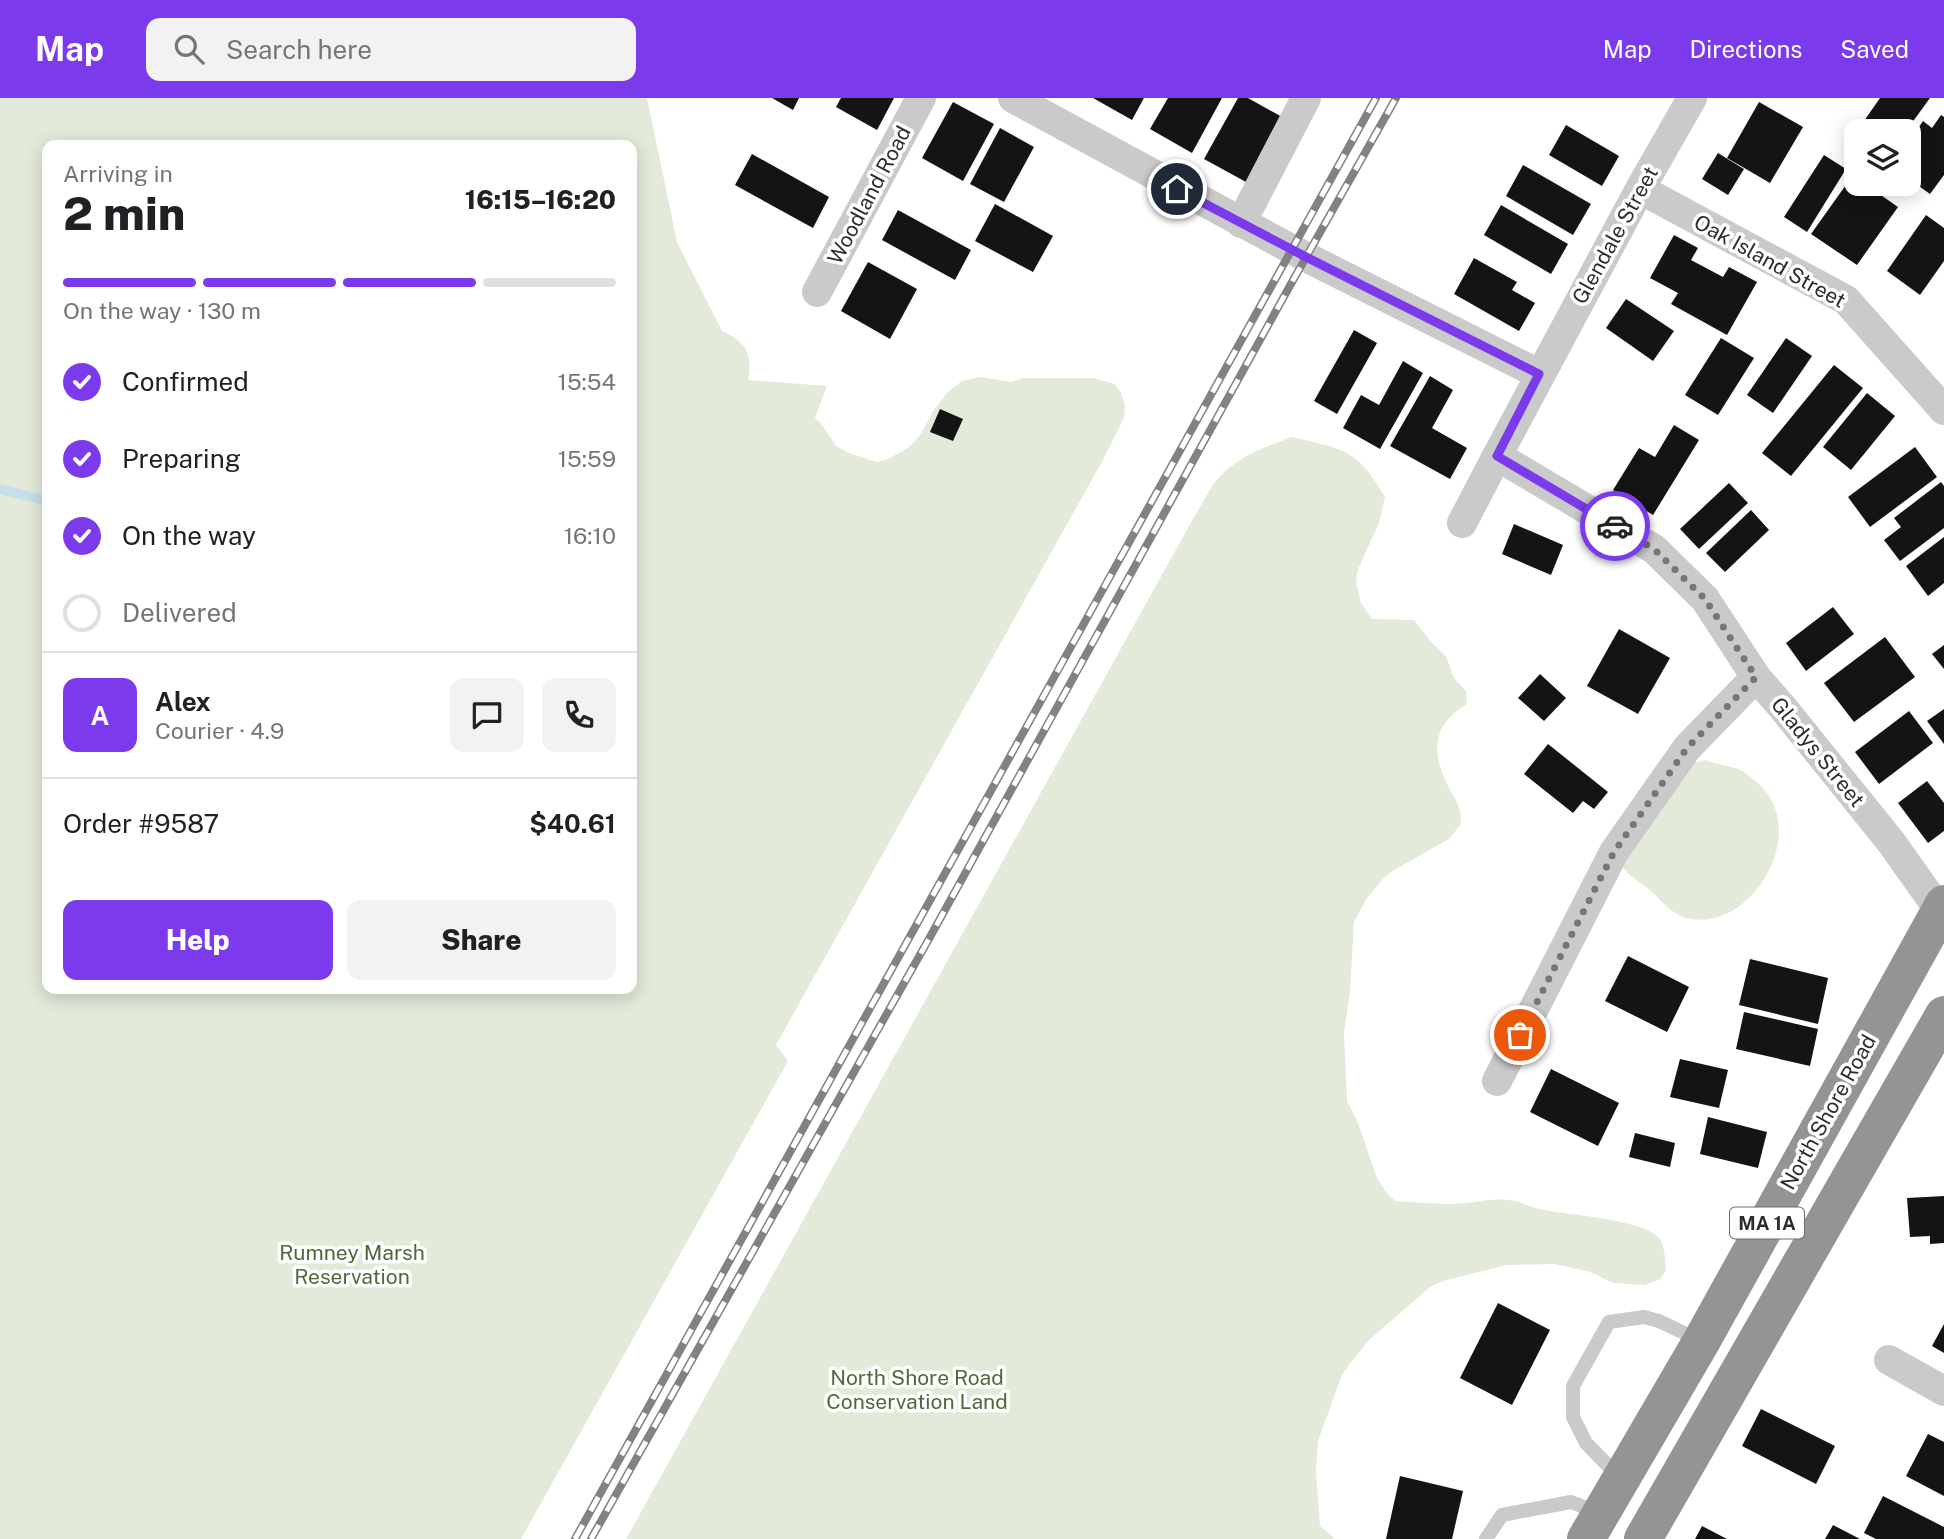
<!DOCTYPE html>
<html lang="en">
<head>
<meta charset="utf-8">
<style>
  body { margin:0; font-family:"Public Sans",sans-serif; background:#f2f2f2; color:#202124; height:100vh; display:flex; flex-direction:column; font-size:26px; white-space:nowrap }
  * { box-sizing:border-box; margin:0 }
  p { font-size:23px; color:#757577 }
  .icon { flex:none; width:38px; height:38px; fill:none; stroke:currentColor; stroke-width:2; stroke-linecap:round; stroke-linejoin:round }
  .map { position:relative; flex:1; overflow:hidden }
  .sheet { position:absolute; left:42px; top:42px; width:595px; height:854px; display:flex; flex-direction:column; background:#fff; border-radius:14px; box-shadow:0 4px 18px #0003 }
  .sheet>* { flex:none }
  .fabs { position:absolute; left:1844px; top:21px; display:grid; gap:14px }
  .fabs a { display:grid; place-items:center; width:77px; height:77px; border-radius:14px; background:#fff; box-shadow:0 4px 18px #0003; font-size:35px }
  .pin { position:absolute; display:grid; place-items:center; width:60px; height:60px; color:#fff; margin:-30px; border:4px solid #fff; border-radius:50%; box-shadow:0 2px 7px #0007 }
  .courier { position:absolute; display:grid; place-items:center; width:70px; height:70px; margin:-35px; border:5px solid #7c3aed; border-radius:50%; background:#fff; color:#222; box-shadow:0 2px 9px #0007 }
  .headline em { font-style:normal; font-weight:800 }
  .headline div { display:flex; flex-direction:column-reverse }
  .headline { display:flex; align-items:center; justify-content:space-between; height:119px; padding:0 21px }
  h1 { font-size:46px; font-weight:800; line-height:52px }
  .bar { display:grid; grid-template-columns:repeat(4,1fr); gap:10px 7px; align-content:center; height:84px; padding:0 21px }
  .bar i { height:9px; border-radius:5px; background:#e0e0e0 }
  .bar .selected { background:#7c3aed }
  .bar p { grid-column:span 4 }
  .line { display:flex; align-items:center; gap:18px; padding:0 21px; border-top:2px solid #e0e0e0 }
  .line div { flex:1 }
  .round { display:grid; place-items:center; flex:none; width:74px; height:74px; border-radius:14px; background:#f2f2f2 }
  ol { padding:0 21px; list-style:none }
  li { display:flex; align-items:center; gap:21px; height:77px }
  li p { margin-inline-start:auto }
  li .icon { padding:7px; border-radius:50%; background:#7c3aed; color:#fff; stroke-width:4 }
  li:last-child { color:#757577 }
  li i { width:38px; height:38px; border:4px solid #e0e0e0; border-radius:50% }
  .cta { display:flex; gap:14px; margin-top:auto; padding:14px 21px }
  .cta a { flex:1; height:80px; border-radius:14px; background:#7c3aed; color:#fff; font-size:28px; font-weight:800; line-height:80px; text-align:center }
  .cta a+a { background:#f2f2f2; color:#202124 }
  header { display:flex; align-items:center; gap:42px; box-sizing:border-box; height:98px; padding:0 35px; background:#7c3aed; color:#fff }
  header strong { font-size:33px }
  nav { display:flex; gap:38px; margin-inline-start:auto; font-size:24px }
  .search { width:490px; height:63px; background:#f2f2f2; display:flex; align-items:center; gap:18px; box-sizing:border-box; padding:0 24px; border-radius:14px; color:#757577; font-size:26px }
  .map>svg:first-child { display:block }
  .green { fill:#e4eada; fill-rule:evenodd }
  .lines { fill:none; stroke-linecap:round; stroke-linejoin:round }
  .stream { stroke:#c7dfea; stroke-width:10 }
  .building { fill:#141414 }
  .lane { stroke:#cacaca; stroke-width:14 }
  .street { stroke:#cacaca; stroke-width:30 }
  .highway { stroke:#949494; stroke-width:38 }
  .rail-casing { stroke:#828282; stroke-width:8 }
  .rail { stroke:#fff; stroke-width:5; stroke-dasharray:16; stroke-linecap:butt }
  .done { stroke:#767676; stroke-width:7; stroke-dasharray:0 12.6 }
  .route { stroke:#7c3aed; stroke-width:9 }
  .labels { text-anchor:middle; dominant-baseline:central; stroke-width:7; stroke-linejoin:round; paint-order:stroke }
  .shield { fill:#fff; stroke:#6c6c6c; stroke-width:2 }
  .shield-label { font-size:19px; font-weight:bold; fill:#2d2d2d }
  .street-label { font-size:21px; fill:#2d2d2d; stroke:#fff }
  .park-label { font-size:21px; fill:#53673b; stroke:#fff }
</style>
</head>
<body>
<header>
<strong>Map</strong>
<div class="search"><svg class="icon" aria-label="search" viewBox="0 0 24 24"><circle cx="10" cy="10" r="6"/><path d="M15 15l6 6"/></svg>Search here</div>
<nav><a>Map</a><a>Directions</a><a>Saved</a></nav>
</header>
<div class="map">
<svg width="1944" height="1441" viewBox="0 0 1944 1441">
  <rect width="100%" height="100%" fill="#fff"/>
  <g class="green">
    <path d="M 0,0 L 647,0 L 677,144 L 722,233 C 746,243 753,257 748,282 L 827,288 L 815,320 L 822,327 L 836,348 L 849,355 L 877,364 L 888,361 L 908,350 L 921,336 L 933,313 L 947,295 L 962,283 L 980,279 L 1011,284 L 1023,280 L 1094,280 L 1114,286 L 1121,295 L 1125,307 L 1124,320 L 1104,360 L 776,947 L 788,963 L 521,1441 L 0,1441 ZM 47,47 L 632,47 L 632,891 L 47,891 Z"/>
    <path d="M 1292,339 C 1306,342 1339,349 1350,357 C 1366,367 1375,383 1385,399 L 1379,425 L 1358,471 L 1356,484 L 1361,505 L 1372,521 L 1414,522 L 1433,546 L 1446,558 L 1454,580 L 1466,593 L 1467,606 C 1431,628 1431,654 1449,690 C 1452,697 1458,703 1459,710 C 1461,715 1460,721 1461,726 L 1449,741 L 1394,772 L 1383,781 L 1367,800 L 1354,824 L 1350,894 L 1344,935 L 1347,1003 L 1358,1025 L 1377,1080 L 1386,1094 L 1395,1103 C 1415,1104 1436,1106 1455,1106 C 1473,1105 1491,1100 1509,1102 C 1520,1103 1529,1109 1540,1111 C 1565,1117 1645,1121 1660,1141 C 1665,1149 1665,1163 1666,1172 L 1660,1181 L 1645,1187 L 1613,1185 L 1591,1174 L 1554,1166 L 1507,1167 L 1443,1183 L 1430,1189 L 1369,1242 L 1349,1267 L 1342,1277 L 1318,1343 L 1316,1374 L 1320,1428 L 1335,1441 L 626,1441 L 1193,421 C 1201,409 1207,394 1216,383 C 1235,359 1265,349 1292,339 Z"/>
    <path d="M 1706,662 C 1717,667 1731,667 1742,673 C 1749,677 1761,687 1766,694 C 1804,742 1751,831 1691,821 C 1673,818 1664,805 1652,794 C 1645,787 1634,782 1627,774 C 1622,769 1618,763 1614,757 L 1688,666 Z"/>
  </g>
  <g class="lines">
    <polyline class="stream" points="0,391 47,403"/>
  </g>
  <g class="building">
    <polygon points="772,0 799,0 793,12"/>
    <polygon points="841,0 894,0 877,32 836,9"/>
    <polygon points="1093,0 1144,0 1132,22"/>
    <polygon points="1168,0 1222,0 1192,55 1150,31"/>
    <polygon points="1238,0 1248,0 1282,19 1246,84 1204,61"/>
    <polygon points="1880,0 1930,0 1906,33 1857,33"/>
    <polygon points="953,4 994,26 963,83 922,60"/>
    <polygon points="1759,4 1803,29 1770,85 1727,60"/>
    <polygon points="1941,17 1944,19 1944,77 1930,96 1909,81 1909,44 1923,23 1932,30"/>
    <polygon points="1566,27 1619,58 1602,88 1549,57"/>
    <polygon points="1000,30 1034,49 1004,104 970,86"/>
    <polygon points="1718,55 1744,71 1728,97 1702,81"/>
    <polygon points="752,56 829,99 813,130 735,87"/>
    <polygon points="1824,57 1846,71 1807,134 1784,119"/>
    <polygon points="1523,67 1591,106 1573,137 1506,98"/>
    <polygon points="1853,77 1857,80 1857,86 1865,86 1898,109 1857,167 1811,136"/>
    <polygon points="995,106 1053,138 1033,174 975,143"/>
    <polygon points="1501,107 1568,146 1551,176 1484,137"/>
    <polygon points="898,112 971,152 955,182 882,142"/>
    <polygon points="1926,117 1944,130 1944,163 1920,197 1887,173"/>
    <polygon points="1674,137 1698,150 1691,162 1723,179 1729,169 1757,184 1727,237 1671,206 1678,195 1650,180"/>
    <polygon points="1474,160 1517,184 1512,192 1535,205 1519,233 1454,196"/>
    <polygon points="868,164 917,191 890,241 841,213"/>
    <polygon points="1626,201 1674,233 1653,263 1606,230"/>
    <polygon points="1354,232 1377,245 1337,316 1314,303"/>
    <polygon points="1721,240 1754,260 1718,317 1685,297"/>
    <polygon points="1786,240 1812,258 1773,315 1747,297"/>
    <polygon points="1403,263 1423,275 1380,351 1343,330 1361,297 1379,307"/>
    <polygon points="1834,267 1863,290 1791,378 1762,355"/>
    <polygon points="1430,278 1453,292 1432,330 1467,350 1450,381 1390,348"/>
    <polygon points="1867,295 1895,318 1851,372 1823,349"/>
    <polygon points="940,311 963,321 953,343 930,334"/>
    <polygon points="1674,327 1699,342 1653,417 1613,392 1639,350 1655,359"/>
    <polygon points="1915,349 1937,379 1870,429 1848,399"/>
    <polygon points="1941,384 1944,388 1944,430 1900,463 1884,442 1901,429 1894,420"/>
    <polygon points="1729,385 1748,405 1699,451 1680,431"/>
    <polygon points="1751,412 1769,432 1725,474 1706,455"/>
    <polygon points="1514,426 1563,447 1551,477 1502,456"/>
    <polygon points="1944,439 1944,485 1928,498 1906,468"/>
    <polygon points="1833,509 1854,536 1806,573 1786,545"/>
    <polygon points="1619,531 1670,560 1638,616 1587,588"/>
    <polygon points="1885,539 1915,579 1854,624 1824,585"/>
    <polygon points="1944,547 1944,571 1932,556"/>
    <polygon points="1540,576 1566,600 1544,623 1518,600"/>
    <polygon points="1944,611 1944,646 1927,623"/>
    <polygon points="1909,613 1933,645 1879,686 1855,654"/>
    <polygon points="1548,646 1608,694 1594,711 1583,703 1573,715 1524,676"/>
    <polygon points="1927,683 1944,705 1944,733 1928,745 1898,705"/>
    <polygon points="1628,858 1689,889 1667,934 1605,903"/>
    <polygon points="1750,861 1828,880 1818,926 1739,907"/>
    <polygon points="1744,914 1818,931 1810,968 1736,951"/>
    <polygon points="1680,961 1728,972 1719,1010 1670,999"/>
    <polygon points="1551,971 1619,1005 1598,1048 1530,1014"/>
    <polygon points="1708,1019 1767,1034 1758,1070 1700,1056"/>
    <polygon points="1635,1035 1675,1045 1670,1069 1629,1059"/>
    <polygon points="1944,1098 1944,1145 1930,1146 1930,1138 1910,1139 1907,1100"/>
    <polygon points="1498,1205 1550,1232 1512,1307 1460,1280"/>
    <polygon points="1944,1226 1944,1255 1932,1248"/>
    <polygon points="1761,1311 1835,1348 1816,1386 1742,1348"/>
    <polygon points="1928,1336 1944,1344 1944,1398 1906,1378"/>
    <polygon points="1400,1378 1463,1393 1452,1441 1386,1441"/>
    <polygon points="1883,1398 1944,1429 1944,1441 1876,1441 1864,1435"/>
    <polygon points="1833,1427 1860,1441 1825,1441"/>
    <polygon points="1702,1428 1727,1441 1695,1441"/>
  </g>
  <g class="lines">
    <g class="lane">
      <polyline points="1620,1380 1586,1345 1573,1319 1573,1288 1609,1224 1644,1219 1659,1223 1699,1242"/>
      <polyline points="1486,1441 1502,1417 1571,1404 1600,1415"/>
    </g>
    <g class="street">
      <polyline points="1013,0 1306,159 1539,276"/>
      <polyline points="1692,0 1640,91 1497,358 1654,451 1705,501 1756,579 1783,610 1891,744 1940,813"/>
      <polyline points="1640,91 1846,202 1944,312"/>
      <polyline points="1241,125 1306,0"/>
      <polyline points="817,194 921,0"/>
      <polyline points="1462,425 1497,358"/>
      <polyline points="1497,983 1614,754 1687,650 1756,579"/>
      <polyline points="1889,1262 1944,1293"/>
    </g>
    <g class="highway">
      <polyline points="1586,1441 1701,1244 1944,806"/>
      <polyline points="1643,1441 1944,917"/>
    </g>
    <g class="rail-casing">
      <g id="rail">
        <polyline points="575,1441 1376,0"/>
        <polyline points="591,1441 930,839 1292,184 1396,0"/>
      </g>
    </g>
    <use href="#rail" class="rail"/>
  </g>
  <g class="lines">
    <polyline class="done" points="1520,937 1614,754 1687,650 1756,579 1705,501 1654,451 1615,428"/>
    <polyline class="route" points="1177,91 1306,159 1539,276 1497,358 1615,428"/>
  </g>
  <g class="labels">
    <rect class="shield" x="1730" y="1109.5" width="74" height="31" rx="5"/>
    <g class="shield-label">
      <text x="1767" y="1125">MA 1A</text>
    </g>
    <g class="street-label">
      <text transform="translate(869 97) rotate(-62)">Woodland Road</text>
      <text transform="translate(1615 137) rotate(-61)">Glendale Street</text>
      <text transform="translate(1770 163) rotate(29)">Oak Island Street</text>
      <text transform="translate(1818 654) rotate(51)">Gladys Street</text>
      <text transform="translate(1828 1014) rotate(-61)">North Shore Road</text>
    </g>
    <g class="park-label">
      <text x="352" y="1154">Rumney Marsh<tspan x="352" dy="24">Reservation</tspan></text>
      <text x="917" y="1279">North Shore Road<tspan x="917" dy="24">Conservation Land</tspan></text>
    </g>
  </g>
</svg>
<div class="fabs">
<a><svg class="icon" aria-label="layers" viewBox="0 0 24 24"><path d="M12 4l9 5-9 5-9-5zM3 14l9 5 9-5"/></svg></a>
</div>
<div class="pin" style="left:1520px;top:937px;background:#ea580c"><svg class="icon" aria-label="bag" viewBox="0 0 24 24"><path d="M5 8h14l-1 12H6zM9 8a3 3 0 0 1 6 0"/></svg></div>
<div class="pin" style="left:1177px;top:91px;background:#1f2937"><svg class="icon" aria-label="home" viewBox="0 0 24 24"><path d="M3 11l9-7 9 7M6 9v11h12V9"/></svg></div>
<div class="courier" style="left:1615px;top:428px"><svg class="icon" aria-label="car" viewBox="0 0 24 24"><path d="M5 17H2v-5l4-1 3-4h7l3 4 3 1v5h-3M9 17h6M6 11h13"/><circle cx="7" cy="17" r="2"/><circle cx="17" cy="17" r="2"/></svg></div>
<section class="sheet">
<div class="headline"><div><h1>2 min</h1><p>Arriving in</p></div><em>16:15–16:20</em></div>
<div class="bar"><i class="selected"></i><i class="selected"></i><i class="selected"></i><i></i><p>On the way · 130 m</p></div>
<ol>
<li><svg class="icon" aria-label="check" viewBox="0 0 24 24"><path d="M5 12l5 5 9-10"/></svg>Confirmed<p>15:54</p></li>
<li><svg class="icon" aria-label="check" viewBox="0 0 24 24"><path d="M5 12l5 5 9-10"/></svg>Preparing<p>15:59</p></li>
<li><svg class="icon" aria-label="check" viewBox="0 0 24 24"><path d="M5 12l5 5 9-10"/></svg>On the way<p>16:10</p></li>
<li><i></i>Delivered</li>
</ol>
<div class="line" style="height:126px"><b class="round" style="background:#7c3aed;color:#fff">A</b><div><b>Alex</b><p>Courier · 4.9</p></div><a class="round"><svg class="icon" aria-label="chat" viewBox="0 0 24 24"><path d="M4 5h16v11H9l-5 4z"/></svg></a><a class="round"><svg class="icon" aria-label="phone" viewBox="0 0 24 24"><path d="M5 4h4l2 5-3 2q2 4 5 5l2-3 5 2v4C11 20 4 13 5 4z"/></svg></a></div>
<div class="line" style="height:91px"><div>Order #9587</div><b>$40.61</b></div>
<div class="cta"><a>Help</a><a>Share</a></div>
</section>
</div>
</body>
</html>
